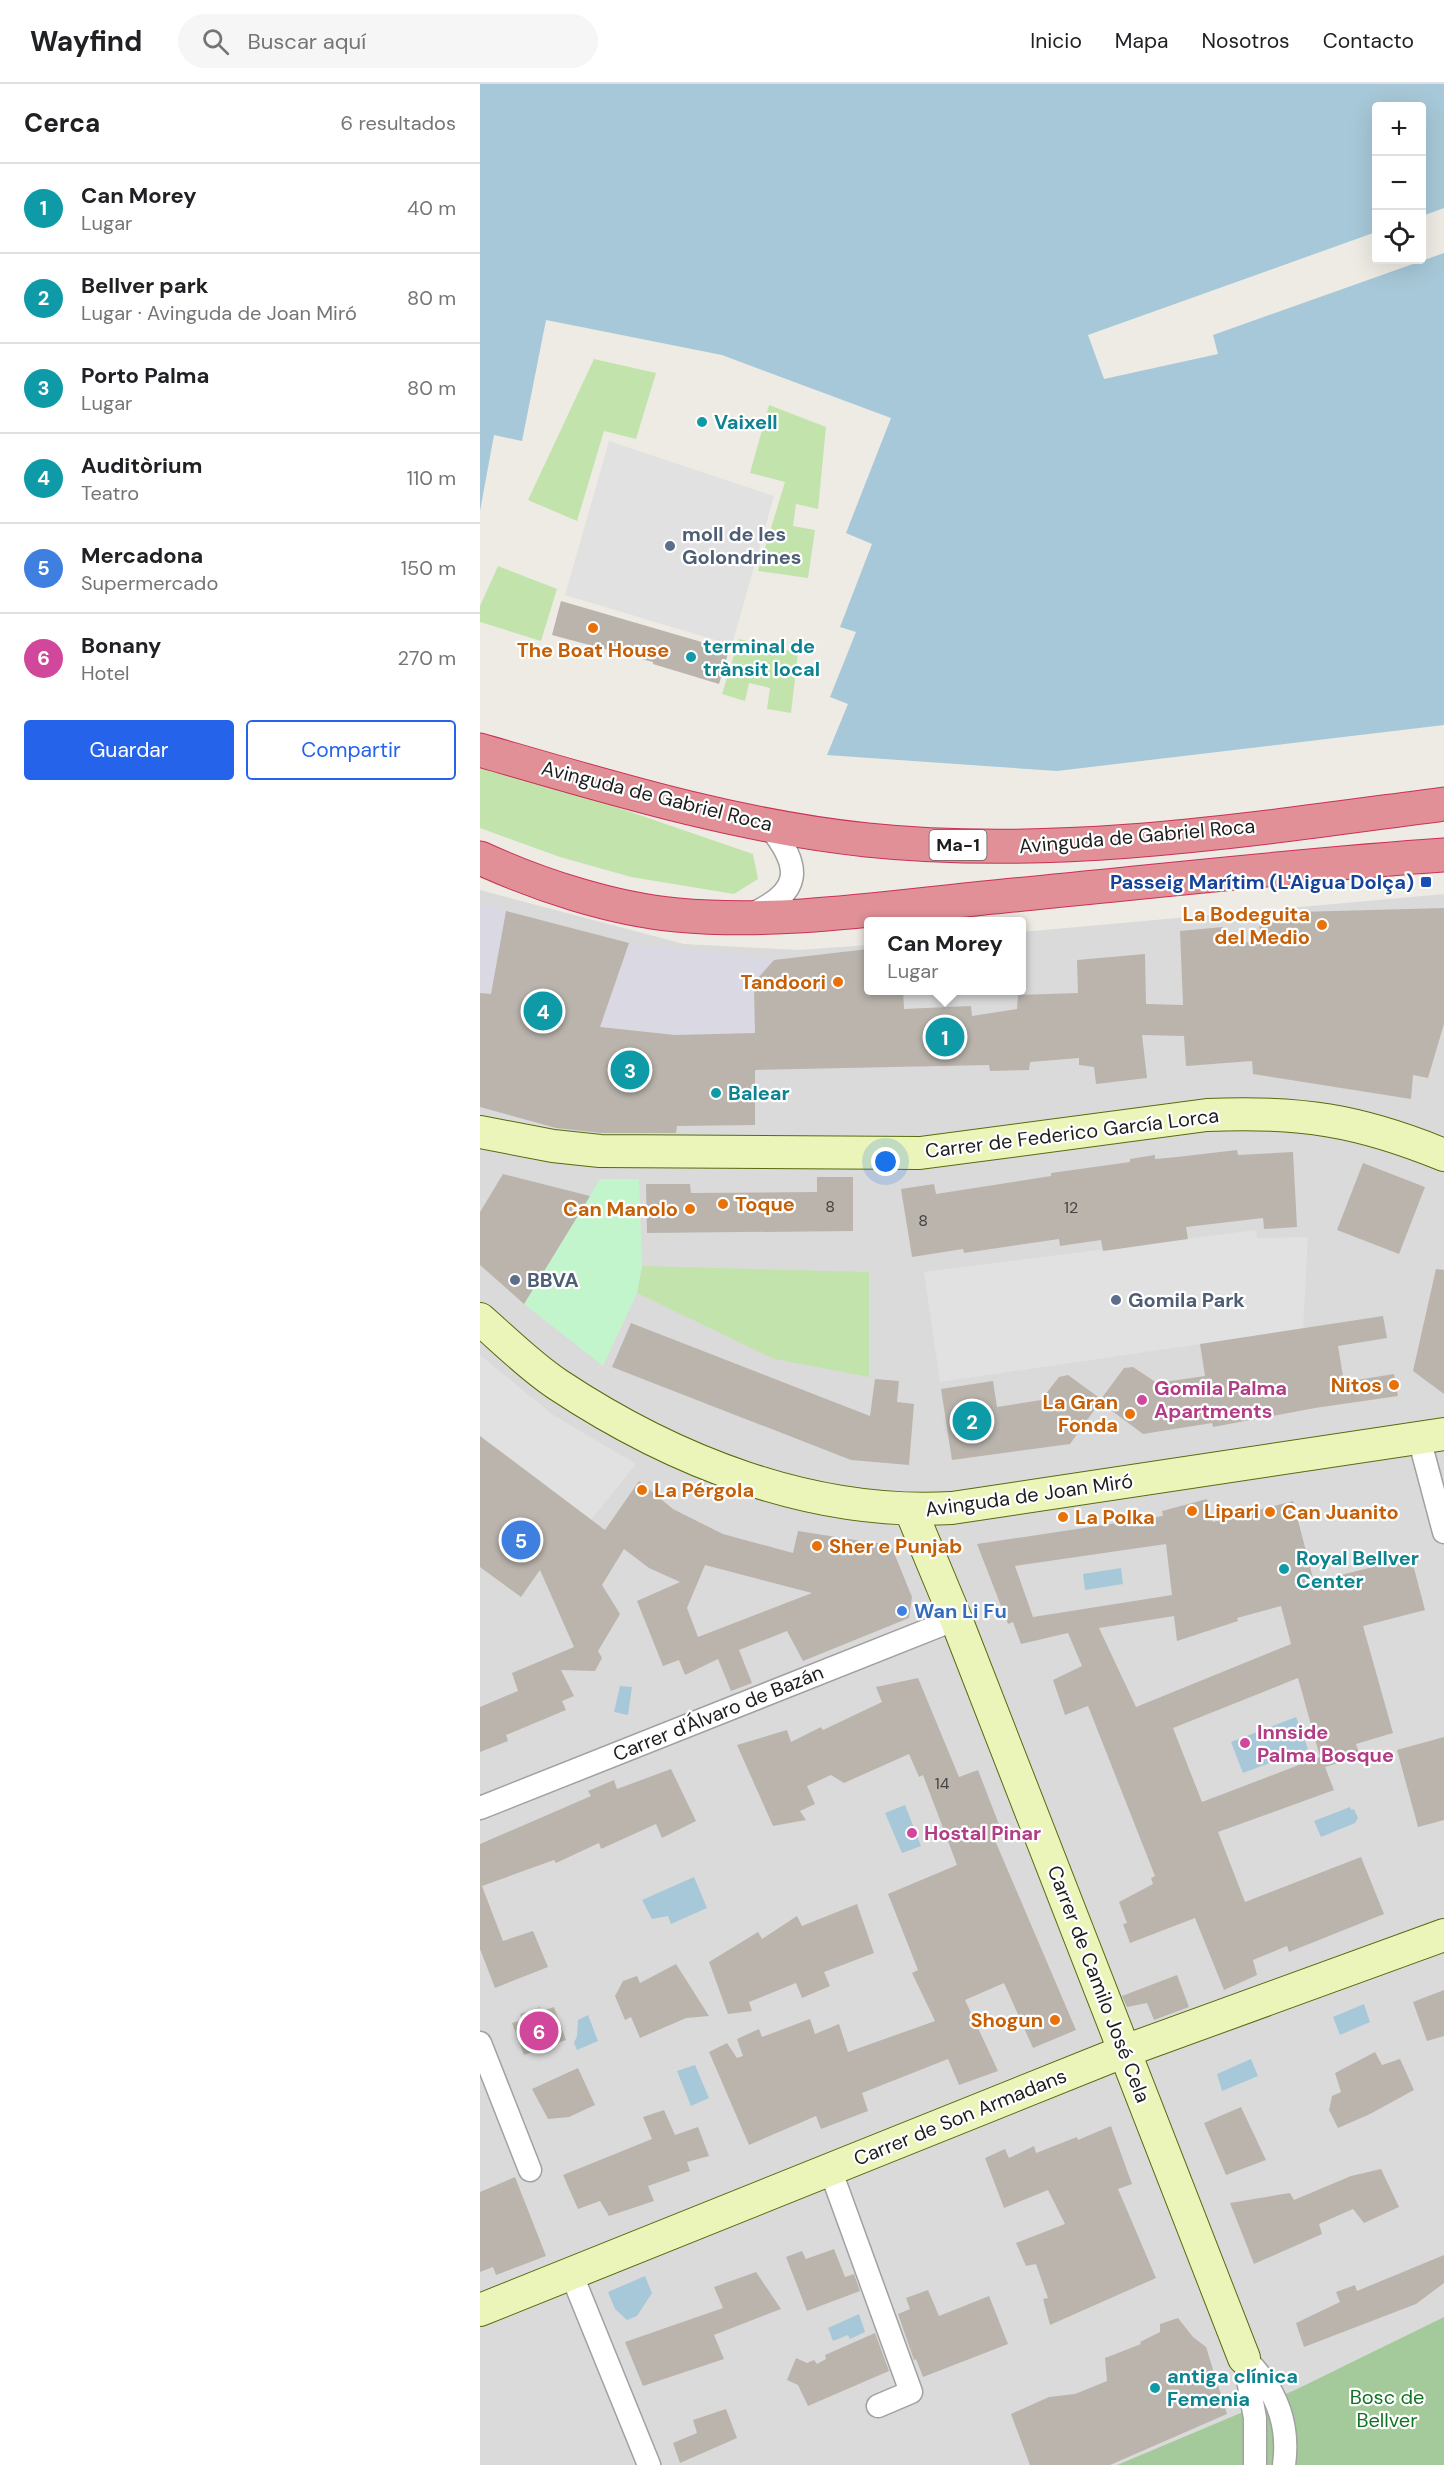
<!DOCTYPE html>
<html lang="es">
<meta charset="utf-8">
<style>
body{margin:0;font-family:"DM Sans",sans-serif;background:#f6f6f6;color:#202124}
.controls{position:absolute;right:18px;top:18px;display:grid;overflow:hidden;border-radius:6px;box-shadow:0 6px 24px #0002}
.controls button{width:54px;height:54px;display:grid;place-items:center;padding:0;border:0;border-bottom:2px solid #e0e0e0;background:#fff;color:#202124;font:30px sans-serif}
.you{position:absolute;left:406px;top:1078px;width:21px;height:21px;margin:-15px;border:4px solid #fff;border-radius:50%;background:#1a73e8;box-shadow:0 0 0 9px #1a73e833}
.badge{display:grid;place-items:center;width:39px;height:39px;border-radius:50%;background:#2563eb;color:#fff;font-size:20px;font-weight:700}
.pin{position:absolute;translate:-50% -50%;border:3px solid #fff;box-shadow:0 2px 6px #0006}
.popup{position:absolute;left:384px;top:833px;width:162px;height:78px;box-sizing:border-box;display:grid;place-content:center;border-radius:6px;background:#fff;filter:drop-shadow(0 2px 4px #0005);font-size:20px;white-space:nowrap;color:#757577}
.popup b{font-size:22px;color:#202124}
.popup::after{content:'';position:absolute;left:50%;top:100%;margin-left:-12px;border:12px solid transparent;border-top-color:#fff}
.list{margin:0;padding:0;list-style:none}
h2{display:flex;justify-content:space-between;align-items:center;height:78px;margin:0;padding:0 24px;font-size:26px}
h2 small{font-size:20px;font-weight:400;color:#757577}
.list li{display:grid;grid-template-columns:39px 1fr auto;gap:18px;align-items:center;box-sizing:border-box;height:90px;padding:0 24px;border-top:2px solid #e0e0e0}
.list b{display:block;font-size:22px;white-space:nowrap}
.list p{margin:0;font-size:20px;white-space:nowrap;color:#757577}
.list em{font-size:20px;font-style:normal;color:#757577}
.actions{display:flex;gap:12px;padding:18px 24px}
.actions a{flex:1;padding:14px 0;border:2px solid #2563eb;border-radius:6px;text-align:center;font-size:21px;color:#2563eb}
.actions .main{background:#2563eb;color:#fff}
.icon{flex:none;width:33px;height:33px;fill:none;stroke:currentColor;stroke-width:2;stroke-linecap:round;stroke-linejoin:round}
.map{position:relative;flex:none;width:964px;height:2381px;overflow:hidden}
header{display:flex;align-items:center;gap:36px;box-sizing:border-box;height:84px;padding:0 30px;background:#fff;border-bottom:2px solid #e0e0e0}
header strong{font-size:28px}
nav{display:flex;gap:33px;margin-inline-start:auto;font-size:21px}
.search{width:420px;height:54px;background:#f6f6f6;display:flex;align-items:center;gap:15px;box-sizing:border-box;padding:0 21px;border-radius:33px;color:#757577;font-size:22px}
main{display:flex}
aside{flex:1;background:#fff}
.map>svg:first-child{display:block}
.residential{fill:#dbdada}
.grass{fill:#c2e4ac}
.forest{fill:#a4ca9b}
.park{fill:#c3f5cc}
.parking{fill:#e1e1e1}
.plaza{fill:#d9d8e3}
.water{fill:#a7c8d8}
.building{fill:#bab4ad;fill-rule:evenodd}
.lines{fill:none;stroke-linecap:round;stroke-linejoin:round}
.street-casing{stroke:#a1a1a1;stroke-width:25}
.secondary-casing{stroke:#576b0c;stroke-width:34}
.highway-casing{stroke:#cc3055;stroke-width:35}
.street{stroke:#fff;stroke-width:22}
.secondary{stroke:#ebf5ba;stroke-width:32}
.highway{stroke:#e09096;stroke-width:33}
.culture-dot{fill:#0f9aa8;stroke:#fff;stroke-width:2}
.service-dot{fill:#5c6f8a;stroke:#fff;stroke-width:2}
.food-dot{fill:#e8710a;stroke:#fff;stroke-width:2}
.transit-dot{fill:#1a4fb4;stroke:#fff;stroke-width:2}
.hotel-dot{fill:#d1479c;stroke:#fff;stroke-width:2}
.shop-dot{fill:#3f7fe0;stroke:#fff;stroke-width:2}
.labels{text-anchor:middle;stroke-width:4.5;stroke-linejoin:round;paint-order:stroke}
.number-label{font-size:16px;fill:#444341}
.shield{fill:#fff;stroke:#616161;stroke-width:1.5}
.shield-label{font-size:18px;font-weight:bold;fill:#1d1d1d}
.culture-label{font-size:20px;font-weight:bold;fill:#0d838f;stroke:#fff;text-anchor:start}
.service-label{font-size:20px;font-weight:bold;fill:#4e5e75;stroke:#fff;text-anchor:start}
.food-label{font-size:20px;font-weight:bold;fill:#c56008;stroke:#fff;text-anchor:end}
.street-label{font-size:20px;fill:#1d1d1d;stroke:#fff}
.transit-label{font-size:20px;font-weight:bold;fill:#164399;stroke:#fff;text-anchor:end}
.hotel-label{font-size:20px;font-weight:bold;fill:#b23c85;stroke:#fff;text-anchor:start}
.shop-label{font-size:20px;font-weight:bold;fill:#366cbe;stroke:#fff;text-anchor:start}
.park-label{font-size:20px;fill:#137325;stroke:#fff}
</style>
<header>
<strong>Wayfind</strong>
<div class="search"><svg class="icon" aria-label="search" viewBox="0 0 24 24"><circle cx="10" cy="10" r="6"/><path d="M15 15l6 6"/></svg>Buscar aquí</div>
<nav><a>Inicio</a><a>Mapa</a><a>Nosotros</a><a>Contacto</a></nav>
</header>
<main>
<aside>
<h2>Cerca<small>6 resultados</small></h2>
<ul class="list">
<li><span class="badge" style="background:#0f9aa8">1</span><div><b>Can Morey</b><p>Lugar</p></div><em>40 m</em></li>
<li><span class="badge" style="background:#0f9aa8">2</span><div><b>Bellver park</b><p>Lugar · Avinguda de Joan Miró</p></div><em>80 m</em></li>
<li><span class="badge" style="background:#0f9aa8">3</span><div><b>Porto Palma</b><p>Lugar</p></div><em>80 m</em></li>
<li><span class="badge" style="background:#0f9aa8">4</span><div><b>Auditòrium</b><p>Teatro</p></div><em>110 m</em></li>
<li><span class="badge" style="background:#3f7fe0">5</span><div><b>Mercadona</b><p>Supermercado</p></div><em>150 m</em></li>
<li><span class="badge" style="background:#d1479c">6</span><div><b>Bonany</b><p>Hotel</p></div><em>270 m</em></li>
</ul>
<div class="actions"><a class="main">Guardar</a><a>Compartir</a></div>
</aside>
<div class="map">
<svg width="964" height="2381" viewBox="0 0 964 2381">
<rect width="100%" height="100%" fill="#edebe3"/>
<polygon class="residential" points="0,806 204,860 318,866 388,861 388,906 542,906 542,848 964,810 964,2233 816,2306 637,2381 0,2381"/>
<g class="grass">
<polygon points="114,275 176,289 156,355 124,347 97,437 48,416"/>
<polygon points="289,321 346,343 338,425 316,420 313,442 335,446 328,494 278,487 305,398 270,389"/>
<polygon points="18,482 77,505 61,557 0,538 0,522"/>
<polygon points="259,555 318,569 311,629 287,625 290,604 269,599 265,617 242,610"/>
<polygon points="0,681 110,714 273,770 278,795 254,810 151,793 80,773 0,744"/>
<polygon points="162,1182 389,1188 389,1293 294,1275 157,1209"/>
</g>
<polygon class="forest" points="964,2233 964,2381 637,2381 815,2306"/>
<polygon class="park" points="120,1095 159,1095 162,1182 157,1209 123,1282 44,1220"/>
<g class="parking">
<polygon points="129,357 294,412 252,561 85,511"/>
<polygon points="776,1146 777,1154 828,1153 823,1245 460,1298 444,1188"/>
<polygon points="0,1271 73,1331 156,1380 111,1436 0,1352"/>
</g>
<g class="plaza">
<polygon points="0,820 26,827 11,910 0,909"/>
<polygon points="149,859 294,876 278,893 274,904 275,949 195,951 120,943"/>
</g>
<g class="water">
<polygon points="0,0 964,0 964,124 942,132 942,22 896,22 896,148 608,251 624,295 738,270 733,251 964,169 964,641 577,687 347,671 368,620 350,613 376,548 360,543 392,460 366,449 411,334 242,271 66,236 42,357 14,351 0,427"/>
<polygon points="641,1484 643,1500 605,1506 603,1490"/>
<polygon points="140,1602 152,1603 148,1631 134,1628"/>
<polygon points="816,1633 828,1665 763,1689 751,1658"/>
<polygon points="425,1721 441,1762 422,1769 405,1729"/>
<polygon points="870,1723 871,1726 874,1725 878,1734 875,1739 841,1753 834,1737"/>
<polygon points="214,1793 227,1824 191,1840 188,1832 172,1835 162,1816"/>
<polygon points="884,1920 890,1938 860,1951 853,1933"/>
<polygon points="108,1931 118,1957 97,1966 94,1959 97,1952 98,1936"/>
<polygon points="771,1975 778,1992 742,2007 737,1990"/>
<polygon points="215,1981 229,2014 211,2022 197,1987"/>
<polygon points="165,2192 172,2209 157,2232 147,2236 135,2225 128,2208"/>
<polygon points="379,2230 385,2248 370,2255 368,2251 353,2257 348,2244"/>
</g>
<g class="building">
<polygon points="81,517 249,566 239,600 173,580 173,578 72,551"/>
<polygon points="964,824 964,940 948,994 933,991 931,1015 773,990 772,977 706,982 704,952 662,951 667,994 616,1000 614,983 599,981 599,974 550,978 549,986 510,987 509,981 275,986 275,1041 197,1042 196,1049 121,1049 76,1044 0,1023 0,909 11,910 26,827 149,859 120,943 195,951 275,949 274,904 278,894 294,876 388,865 388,906 423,906 424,925 491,922 492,932 537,925 538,911 598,909 597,876 665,870 666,920 703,921 700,847 743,843 744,860 780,857 779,829"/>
<polygon points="757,1066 758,1071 813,1068 817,1143 784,1145 783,1134 706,1143 708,1155 623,1167 621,1156 580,1162 579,1155 484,1169 483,1165 432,1173 421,1105 454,1100 456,1110 571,1092 571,1089 650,1078 650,1075 675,1071 675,1075 697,1073"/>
<polygon points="883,1079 945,1103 919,1170 857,1146"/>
<polygon points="23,1090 110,1112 44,1220 0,1181 0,1128"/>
<polygon points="337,1093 373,1093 373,1147 167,1149 166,1100 210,1100 211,1109 337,1108"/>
<polygon points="956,1185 964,1186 964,1310 933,1287"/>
<polygon points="903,1232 907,1254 858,1262 864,1298 914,1290 918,1312 835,1324 733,1343 732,1339 663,1350 620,1318 590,1360 472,1376 461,1305 513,1297 517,1323 561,1316 579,1293 588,1291 621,1315 644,1284 653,1283 677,1299 725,1292 720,1260"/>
<polygon points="151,1239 390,1332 395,1295 419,1297 417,1318 434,1320 429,1381 371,1376 132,1283"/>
<path d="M 0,1352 L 125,1446 L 159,1397 L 193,1425 L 243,1450 L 313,1469 L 318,1447 L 394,1459 L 410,1459 L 432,1513 L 429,1534 L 323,1577 L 307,1547 L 259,1566 L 272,1599 L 251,1607 L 238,1575 L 205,1591 L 199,1576 L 183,1582 L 157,1517 L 200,1498 L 169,1484 L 144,1465 L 122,1501 L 140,1530 L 118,1567 L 122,1574 L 115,1587 L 81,1586 L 94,1612 L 82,1617 L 86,1626 L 26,1651 L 28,1657 L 0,1668 L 0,1623 L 38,1607 L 32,1589 L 94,1563 L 60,1486 L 41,1513 L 0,1483 ZM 225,1481 L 332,1509 L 218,1553 L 207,1524 Z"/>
<path d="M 727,1415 L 733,1438 L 813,1417 L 834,1498 L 931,1473 L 945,1526 L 883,1542 L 913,1649 L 876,1660 L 880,1672 L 845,1683 L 854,1706 L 738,1748 L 765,1818 L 881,1773 L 904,1830 L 809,1868 L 807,1862 L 773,1876 L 777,1891 L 744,1906 L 715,1834 L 650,1859 L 643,1840 L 647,1839 L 639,1818 L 673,1800 L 671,1794 L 675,1792 L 608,1622 L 585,1631 L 573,1596 L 602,1582 L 588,1549 L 541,1560 L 533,1538 L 528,1540 L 497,1460 L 683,1432 L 682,1427 ZM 686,1460 L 692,1511 L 553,1533 L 535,1482 ZM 801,1522 L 811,1560 L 656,1623 L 619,1544 L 694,1532 L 697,1557 L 758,1537 L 757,1534 ZM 818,1594 L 840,1673 L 722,1718 L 693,1644 Z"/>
<polygon points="438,1594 479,1693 498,1686 520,1743 511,1747 596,1946 553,1964 524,1899 485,1916 518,1987 479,2001 468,1975 382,2009 388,2027 341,2045 336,2032 269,2061 229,1968 247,1959 257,1974 263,1972 257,1955 279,1945 282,1953 330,1935 335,1950 359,1940 368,1968 455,1937 432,1889 438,1886 408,1810 477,1781 443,1691 439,1693 429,1670 364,1699 351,1691 327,1702 335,1720 320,1727 326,1736 293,1742 257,1661 307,1646 311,1658 341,1643 343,1646 402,1618 396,1603"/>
<polygon points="964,1653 964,1736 938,1743 917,1666"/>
<polygon points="191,1685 216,1737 182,1754 176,1740 121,1765 119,1759 76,1779 74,1776 2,1802 23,1857 53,1847 68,1883 15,1904 0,1865 0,1760 111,1712 108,1707 134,1696 137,1705"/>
<polygon points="377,1820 394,1869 344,1888 350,1902 322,1914 316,1899 269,1918 272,1927 248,1930 229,1878 278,1848 282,1855 317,1832 322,1842"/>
<polygon points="196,1880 229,1932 206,1934 160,1954 151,1933 145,1936 135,1912 143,1897 157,1892 160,1899"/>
<polygon points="697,1891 709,1923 674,1936 667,1919 647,1923 642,1912"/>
<polygon points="964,1906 964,1952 947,1957 933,1918"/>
<polygon points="60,1923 62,1927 74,1923 86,1956 44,1971 32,1939 42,1936 40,1930"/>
<polygon points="895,1968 902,1981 920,1975 934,2006 890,2030 858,2044 849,2026 852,2012 861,2008 855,1989"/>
<polygon points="98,1984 115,2021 89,2033 68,2035 52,2005"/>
<polygon points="761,2023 786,2076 746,2091 724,2039"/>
<polygon points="184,2026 195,2051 218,2043 229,2072 207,2078 210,2087 168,2102 174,2117 129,2132 120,2117 98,2125 83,2091 172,2055 163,2033"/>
<polygon points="631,2042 652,2100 638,2105 676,2194 570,2241 563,2215 568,2214 556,2180 546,2182 536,2159 585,2140 568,2106 524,2124 505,2074 525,2065 529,2074 554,2062 556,2069 597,2053 598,2056"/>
<polygon points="901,2085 919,2123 884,2139 873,2125 839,2140 842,2150 774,2180 750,2119 810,2109 814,2116 871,2092"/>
<polygon points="35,2093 66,2172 16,2191 13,2183 0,2188 0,2108"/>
<polygon points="354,2165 365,2193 374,2190 380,2207 327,2227 306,2173 322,2167 326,2175"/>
<polygon points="964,2171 964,2199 936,2220 824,2263 816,2239 860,2218 856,2208 875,2201 877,2207"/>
<polygon points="276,2188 301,2225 234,2251 244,2275 163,2302 145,2258 243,2224 234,2203"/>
<polygon points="448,2206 459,2232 509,2212 528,2260 443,2293 436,2275 434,2276 418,2230 430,2225 426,2214"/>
<polygon points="698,2234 713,2253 726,2263 747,2330 630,2381 550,2381 531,2330 569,2313 595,2310 627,2297 625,2274 661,2260 660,2258 680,2248 680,2240"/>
<polygon points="395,2249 409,2287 328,2322 318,2301 307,2296 316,2274 327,2279 334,2276 337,2280 346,2275 345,2271"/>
<polygon points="246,2325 257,2354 200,2379 193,2359 217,2349 213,2336"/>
</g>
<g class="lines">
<g class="street-casing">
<g id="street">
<path d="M 270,831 C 322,808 323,784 288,741"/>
<polyline points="939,1354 964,1448"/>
<polyline points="0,1724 476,1535"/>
<polyline points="0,1959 50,2086"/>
<polyline points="350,2085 431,2308 398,2322"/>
<polyline points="91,2189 169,2381"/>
<path d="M 764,2274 C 795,2303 810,2338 804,2381"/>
<polyline points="764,2274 775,2334 775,2381"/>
</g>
</g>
<g class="secondary-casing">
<g id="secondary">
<path d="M 0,1048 L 73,1062 L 120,1067 L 440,1069 L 727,1031 C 819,1027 879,1036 964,1071"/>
<path d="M 0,1235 C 25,1257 50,1282 77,1300 C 193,1377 331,1432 472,1424 L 964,1350"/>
<polyline points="431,1427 476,1535 764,2274"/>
<polyline points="0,2226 645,1967 964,1851"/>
</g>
</g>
<g class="highway-casing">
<g id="highway">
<path d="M 0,666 C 128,703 254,742 387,756 C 580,776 773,745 964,720"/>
<path d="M 0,774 C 59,801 132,825 197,831 C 306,841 416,822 524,812 C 671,798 817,781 964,771"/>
</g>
</g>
<use href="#street" class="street"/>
<use href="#secondary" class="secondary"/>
<use href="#highway" class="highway"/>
</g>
<g class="culture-dot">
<circle cx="222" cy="338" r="6"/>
<circle cx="211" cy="573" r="6"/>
<circle cx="236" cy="1009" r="6"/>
<circle cx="804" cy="1485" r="6"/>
<circle cx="675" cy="2304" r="6"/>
</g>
<g class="service-dot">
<circle cx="190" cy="462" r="6"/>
<circle cx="35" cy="1196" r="6"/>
<circle cx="636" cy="1216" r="6"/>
</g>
<g class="food-dot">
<circle cx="113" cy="544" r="6"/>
<circle cx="842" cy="841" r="6"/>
<circle cx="358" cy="898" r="6"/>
<circle cx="243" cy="1120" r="6"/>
<circle cx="210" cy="1125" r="6"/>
<circle cx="914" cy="1301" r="6"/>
<circle cx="650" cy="1330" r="6"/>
<circle cx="162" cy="1406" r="6"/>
<circle cx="712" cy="1427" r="6"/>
<circle cx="790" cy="1428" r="6"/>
<circle cx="583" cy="1433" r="6"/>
<circle cx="337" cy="1462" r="6"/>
<circle cx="575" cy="1936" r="6"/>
</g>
<rect class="transit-dot" x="940" y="792" width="12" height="12" rx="3"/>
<g class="hotel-dot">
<circle cx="662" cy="1316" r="6"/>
<circle cx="765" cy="1659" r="6"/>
<circle cx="432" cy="1749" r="6"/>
</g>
<circle class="shop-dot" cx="422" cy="1527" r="6"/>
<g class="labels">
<g class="number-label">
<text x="350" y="1128">8</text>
<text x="591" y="1129">12</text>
<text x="443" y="1142">8</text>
<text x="462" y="1705">14</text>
</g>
<rect class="shield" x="449.5" y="746" width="57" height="30" rx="4.5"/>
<g class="shield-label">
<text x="478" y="767">Ma-1</text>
</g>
<g class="culture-label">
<text x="234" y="345">Vaixell</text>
<text x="223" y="569">terminal de<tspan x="223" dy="23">trànsit local</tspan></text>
<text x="248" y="1016">Balear</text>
<text x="816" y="1481">Royal Bellver<tspan x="816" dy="23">Center</tspan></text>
<text x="687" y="2299">antiga clínica<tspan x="687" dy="23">Femenia</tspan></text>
</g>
<g class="service-label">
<text x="202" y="457">moll de les<tspan x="202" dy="23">Golondrines</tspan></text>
<text x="47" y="1203">BBVA</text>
<text x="648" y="1223">Gomila Park</text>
</g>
<g class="food-label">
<text x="113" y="573" text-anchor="middle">The Boat House</text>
<text x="830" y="837">La Bodeguita<tspan x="830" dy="23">del Medio</tspan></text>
<text x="346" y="905">Tandoori</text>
<text x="255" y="1127" text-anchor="start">Toque</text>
<text x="198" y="1132">Can Manolo</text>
<text x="902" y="1308">Nitos</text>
<text x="638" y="1325">La Gran<tspan x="638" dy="23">Fonda</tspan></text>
<text x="174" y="1413" text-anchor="start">La Pérgola</text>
<text x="724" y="1434" text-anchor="start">Lipari</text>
<text x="802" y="1435" text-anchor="start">Can Juanito</text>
<text x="595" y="1440" text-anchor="start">La Polka</text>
<text x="349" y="1469" text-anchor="start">Sher e Punjab</text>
<text x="563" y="1943">Shogun</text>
</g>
<g class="street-label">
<text transform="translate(177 712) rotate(14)" y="7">Avinguda de Gabriel Roca</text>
<text transform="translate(657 752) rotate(-5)" y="7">Avinguda de Gabriel Roca</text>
<text transform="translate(592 1049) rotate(-7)" y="7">Carrer de Federico García Lorca</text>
<text transform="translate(549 1411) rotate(-8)" y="7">Avinguda de Joan Miró</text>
<text transform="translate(238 1629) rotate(-22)" y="7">Carrer d'Álvaro de Bazán</text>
<text transform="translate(619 1900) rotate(69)" y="7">Carrer de Camilo José Cela</text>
<text transform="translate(480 2033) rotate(-22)" y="7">Carrer de Son Armadans</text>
</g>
<g class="transit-label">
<text x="934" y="805">Passeig Marítim (L'Aigua Dolça)</text>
</g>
<g class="hotel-label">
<text x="674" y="1311">Gomila Palma<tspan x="674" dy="23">Apartments</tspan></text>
<text x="777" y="1655">Innside<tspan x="777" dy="23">Palma Bosque</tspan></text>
<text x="444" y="1756">Hostal Pinar</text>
</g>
<g class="shop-label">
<text x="434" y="1534">Wan Li Fu</text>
</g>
<g class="park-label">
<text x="907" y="2320">Bosc de<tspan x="907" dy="23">Bellver</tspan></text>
</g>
</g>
</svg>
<div class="controls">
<button>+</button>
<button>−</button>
<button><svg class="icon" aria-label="locate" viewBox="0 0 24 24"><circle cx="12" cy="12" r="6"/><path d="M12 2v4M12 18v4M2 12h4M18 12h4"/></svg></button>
</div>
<div class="you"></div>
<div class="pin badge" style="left:465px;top:953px;background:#0f9aa8">1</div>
<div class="popup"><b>Can Morey</b>Lugar</div>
<div class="pin badge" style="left:492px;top:1337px;background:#0f9aa8">2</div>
<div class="pin badge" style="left:150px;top:986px;background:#0f9aa8">3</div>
<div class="pin badge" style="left:63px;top:927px;background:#0f9aa8">4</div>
<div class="pin badge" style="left:41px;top:1456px;background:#3f7fe0">5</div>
<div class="pin badge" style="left:59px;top:1947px;background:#d1479c">6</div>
</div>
</main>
